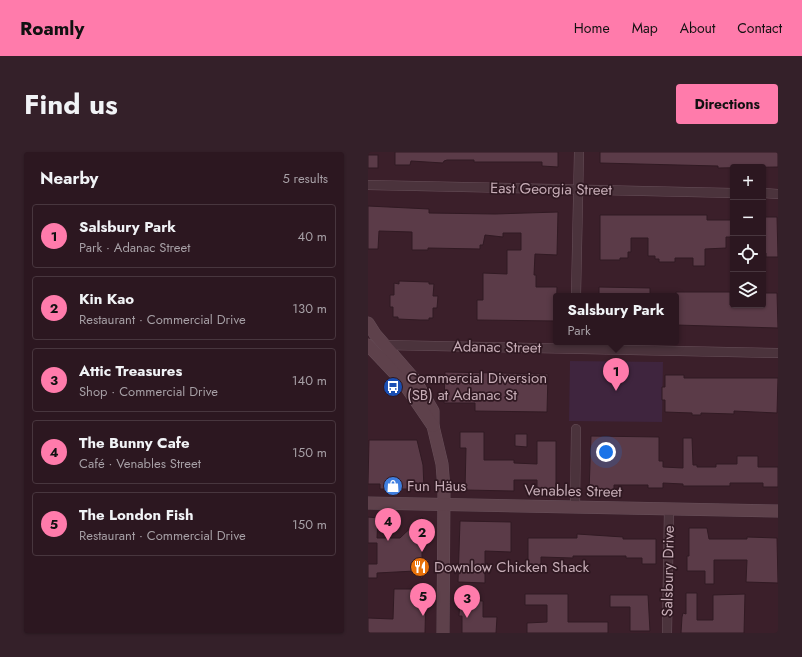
<!DOCTYPE html>
<meta charset="utf-8">
<style>
body{margin:0;font-family:Jost,sans-serif;background:#342029;color:#f1f3f6}
.controls{position:absolute;right:12px;top:12px;display:grid;overflow:hidden;border-radius:4px;box-shadow:0 1px 3px #0004}
.controls button{width:36px;height:36px;display:grid;place-items:center;padding:0;border:0;border-bottom:1px solid #48363e;background:#2c1720;color:#f1f3f6;font:20px sans-serif}
.you{position:absolute;left:238px;top:300px;width:14px;height:14px;margin:-10px;border:3px solid #fff;border-radius:50%;background:#1a73e8;box-shadow:0 0 0 6px #1a73e833}
.badge{display:grid;place-items:center;width:26px;height:26px;border-radius:50%;background:#ff7bab;color:#111;font-size:13px;font-weight:700}
.pin{position:absolute;translate:-50% -33px;filter:drop-shadow(0 1px 2px #0008)}
.pin::after{content:'';position:absolute;top:21px;width:14px;height:12px;background:inherit;clip-path:polygon(0 0,100% 0,50% 100%)}
.popup{position:absolute;left:185px;top:141px;width:126px;height:52px;box-sizing:border-box;display:grid;place-content:center;border-radius:4px;background:#2c1720;filter:drop-shadow(0 1px 3px #0005);font-size:13px;white-space:nowrap;color:#a69fa5}
.popup b{font-size:15px;color:#f1f3f6}
.popup::after{content:'';position:absolute;left:50%;top:100%;margin-left:-8px;border:8px solid transparent;border-top-color:#2c1720}
.list{margin:0;padding:0;list-style:none}
h2{display:flex;justify-content:space-between;align-items:center;height:52px;margin:0;padding:0 16px;font-size:17px}
h2 small{font-size:13px;font-weight:400;color:#a69fa5}
.list li{display:grid;grid-template-columns:26px 1fr auto;gap:12px;align-items:center;box-sizing:border-box;height:64px;margin:0 8px 8px;padding:0 8px;border:1px solid #48363e;border-radius:4px}
.list b{display:block;font-size:15px;white-space:nowrap}
.list p{margin:0;font-size:13px;white-space:nowrap;color:#a69fa5}
.list em{font-size:13px;font-style:normal;color:#a69fa5}
.icon{flex:none;width:22px;height:22px;fill:none;stroke:currentColor;stroke-width:2;stroke-linecap:round;stroke-linejoin:round}
.map{position:relative;flex:none;width:410px;height:481px;overflow:hidden;border-radius:4px}
header{display:flex;align-items:center;gap:24px;box-sizing:border-box;height:56px;padding:0 20px;background:#ff7bab;color:#111}
header strong{font-size:19px}
nav{display:flex;gap:22px;margin-inline-start:auto;font-size:14px}
.intro{display:flex;align-items:center;justify-content:space-between;box-sizing:border-box;height:96px;padding:0 24px}
h1{margin:0;font-size:28px}
.button{padding:10px 18px;border-radius:4px;background:#ff7bab;color:#111;font-size:14px;font-weight:700}
main{display:flex;gap:24px;padding:0 24px}
aside{flex:1;background:#2c1720;border-radius:4px;box-shadow:0 1px 3px #0004}
.map>svg:first-child{display:block}
.green{fill:#3f253e}
.building{fill:#5b3b48;stroke:#311a23}
.lines{fill:none;stroke-linecap:round;stroke-linejoin:round}
.street-casing{stroke:#68505a;stroke-width:10}
.secondary-casing{stroke:#68505a;stroke-width:13}
.street{stroke:#4b333c;stroke-width:9}
.secondary{stroke:#5e414b;stroke-width:12}
.labels{text-anchor:middle;stroke-width:3.5;stroke-linejoin:round;paint-order:stroke}
.street-label{font-size:15px;fill:#c7adb7;stroke:#2f1821}
.poi-label{font-size:15px;fill:#c7adb7;stroke:#2f1821;text-anchor:start}
</style>
<header>
<strong>Roamly</strong>
<nav><a>Home</a><a>Map</a><a>About</a><a>Contact</a></nav>
</header>
<div class="intro"><h1>Find us</h1><a class="button">Directions</a></div>
<main>
<aside>
<h2>Nearby<small>5 results</small></h2>
<ul class="list">
<li><span class="badge">1</span><div><b>Salsbury Park</b><p>Park · Adanac Street</p></div><em>40 m</em></li>
<li><span class="badge">2</span><div><b>Kin Kao</b><p>Restaurant · Commercial Drive</p></div><em>130 m</em></li>
<li><span class="badge">3</span><div><b>Attic Treasures</b><p>Shop · Commercial Drive</p></div><em>140 m</em></li>
<li><span class="badge">4</span><div><b>The Bunny Cafe</b><p>Café · Venables Street</p></div><em>150 m</em></li>
<li><span class="badge">5</span><div><b>The London Fish</b><p>Restaurant · Commercial Drive</p></div><em>150 m</em></li>
</ul>
</aside>
<div class="map">
<svg width="410" height="481" viewBox="0 0 410 481">
<rect width="100%" height="100%" fill="#3b1f2a"/>
<polygon class="green" points="202,209 295,210 294,270 201,269"/>
<g class="building">
<polygon points="27,0 190,0 190,15 174,14 174,10 106,10 106,8 79,8 76,9 75,11 43,9 42,13 27,13"/>
<polygon points="232,0 410,0 410,15 350,16 350,14 232,11"/>
<rect x="0" y="3" width="10" height="13"/>
<polygon points="0,54 61,57 61,61 127,62 190,60 189,103 167,102 166,123 168,123 168,135 189,135 188,169 109,168 109,148 115,148 115,121 139,122 139,98 153,98 153,81 135,81 135,85 117,83 115,93 112,93 112,97 60,96 60,98 44,98 44,80 11,79 10,97 0,97"/>
<polygon points="232,63 339,63 339,68 365,68 365,85 358,85 358,96 337,97 337,114 325,114 325,106 307,106 307,110 291,110 291,107 287,107 287,104 280,104 280,86 263,86 263,100 260,100 260,106 252,106 252,108 232,108"/>
<polygon points="397,65 409,65 410,105 398,105 398,101 395,101 395,72 397,72"/>
<polygon points="31,129 61,130 61,132 66,132 65,144 70,144 69,156 65,156 65,166 61,166 61,168 52,168 30,167 30,165 25,165 25,155 22,155 22,143 26,143 26,131 31,132"/>
<polygon points="231,135 282,136 282,144 231,144"/>
<polygon points="308,140 362,140 362,153 395,153 395,141 409,141 410,176 308,173"/>
<polygon points="77,220 180,222 179,260 107,259 107,251 76,251"/>
<polygon points="297,223 316,223 316,226 410,226 409,261 366,259 366,262 333,261 333,263 324,263 324,261 297,260 297,248 294,248 294,235 297,235"/>
<polygon points="92,280 116,280 116,308 146,308 146,311 169,312 169,289 188,289 188,340 169,340 169,328 146,328 146,339 97,338 98,296 92,296"/>
<polygon points="147,282 159,282 159,295 147,294"/>
<polygon points="223,284 291,285 291,309 295,309 295,315 315,316 315,286 324,286 325,313 329,313 329,315 348,315 348,312 369,312 369,304 390,304 390,315 410,315 410,335 395,335 395,331 362,331 362,334 315,334 315,332 295,331 295,336 280,336 280,333 246,333 246,340 221,340"/>
<polygon points="1,288 49,288 55,313 56,337 12,337 12,332 0,332"/>
<polygon points="0,365 10,366 9,386 32,386 54,365 54,427 47,419 9,421 9,426 0,426 0,412 9,412 9,391 0,391"/>
<polygon points="92,369 143,370 143,400 117,399 117,431 90,430"/>
<polygon points="321,376 339,376 341,387 379,387 379,385 409,386 410,431 378,430 379,408 346,408 346,432 337,432 337,419 319,419 319,404 321,404"/>
<polygon points="209,382 255,385 255,387 288,387 288,412 274,412 274,406 258,406 258,404 205,404 205,406 173,405 173,415 160,415 160,386 209,386"/>
<polygon points="26,437 58,437 57,481 0,481 0,466 25,467"/>
<polygon points="318,441 329,441 329,468 345,468 345,443 377,442 376,481 313,481 314,465 315,461 318,462"/>
<polygon points="157,442 200,442 200,470 240,470 240,481 159,481 159,471 179,470 179,453 157,453"/>
<polygon points="242,443 280,443 282,479 262,479 262,455 242,455"/>
<polygon points="92,448 115,449 115,465 129,465 128,481 94,481 94,464 91,464"/>
</g>
<g class="lines">
<g class="street-casing">
<g id="street">
<polyline points="0,33 365,41"/>
<polyline points="395,41 410,42"/>
<polyline points="208,144 211,0"/>
<polyline points="16,193 410,201"/>
<polyline points="207,356 208,277"/>
<polyline points="299,481 301,357"/>
</g>
</g>
<g class="secondary-casing">
<g id="secondary">
<polyline points="0,171 7,182 47,228 65,259 65,274 74,312 76,337 75,481"/>
<polyline points="0,193 35,230 65,274"/>
<polyline points="0,351 410,359"/>
</g>
</g>
<use href="#street" class="street"/>
<use href="#secondary" class="secondary"/>
</g>
<defs>
<g id="bus-disc" transform="scale(1)"><circle r="9.5" fill="#1a4fb4" stroke="#2f1821"/><path d="M-5-6H5V4H4V6H2V4H-2V6H-4V4H-5ZM-3.5-4V0h7V-4ZM-3.5 1.2v1.5H-2V1.2ZM2 1.2v1.5H3.5V1.2Z" fill="#fff"/></g>
<g id="shop-disc" transform="scale(1)"><circle r="9.5" fill="#3f7fe0" stroke="#2f1821"/><path d="M-5-2.5h2.3a2.7 3.5 0 0 1 5.4 0H5L5.5 6h-11ZM-1.5-2.5h3a1.5 2.3 0 0 0-3 0Z" fill="#fff"/></g>
<g id="restaurant-disc" transform="scale(1)"><circle r="9.5" fill="#e8710a" stroke="#2f1821"/><path d="M-5-6h1v4h1v-4h1v4h1v-4h1v5L-1.5 .5V6h-2V.5L-5-1ZM5-6V6H3V1.5H1.5Q1.5-4 5-6Z" fill="#fff"/></g>
</defs>
<g fill-rule="evenodd">
<use href="#bus-disc" x="25" y="235"/>
<use href="#shop-disc" x="25" y="334"/>
<use href="#restaurant-disc" x="52" y="415"/>
</g>
<g class="labels">
<g class="street-label">
<text transform="translate(183 37) rotate(1)" y="5">East Georgia Street</text>
<text transform="translate(129 195) rotate(1)" y="5">Adanac Street</text>
<text transform="translate(205 339) rotate(1)" y="5">Venables Street</text>
<text transform="translate(300 419) rotate(-89)" y="5">Salsbury Drive</text>
</g>
<g class="poi-label">
<text x="39" y="231">Commercial Diversion<tspan x="39" dy="17">(SB) at Adanac St</tspan></text>
<text x="39" y="339">Fun Häus</text>
<text x="66" y="420">Downlow Chicken Shack</text>
</g>
</g>
</svg>
<div class="controls">
<button>+</button>
<button>−</button>
<button><svg class="icon" aria-label="locate" viewBox="0 0 24 24"><circle cx="12" cy="12" r="6"/><path d="M12 2v4M12 18v4M2 12h4M18 12h4"/></svg></button>
<button><svg class="icon" aria-label="layers" viewBox="0 0 24 24"><path d="M12 4l9 5-9 5-9-5zM3 14l9 5 9-5"/></svg></button>
</div>
<div class="you"></div>
<div class="pin badge" style="left:248px;top:239px">1</div>
<div class="popup"><b>Salsbury Park</b>Park</div>
<div class="pin badge" style="left:54px;top:400px">2</div>
<div class="pin badge" style="left:99px;top:466px">3</div>
<div class="pin badge" style="left:20px;top:389px">4</div>
<div class="pin badge" style="left:55px;top:464px">5</div>
</div>
</main>
